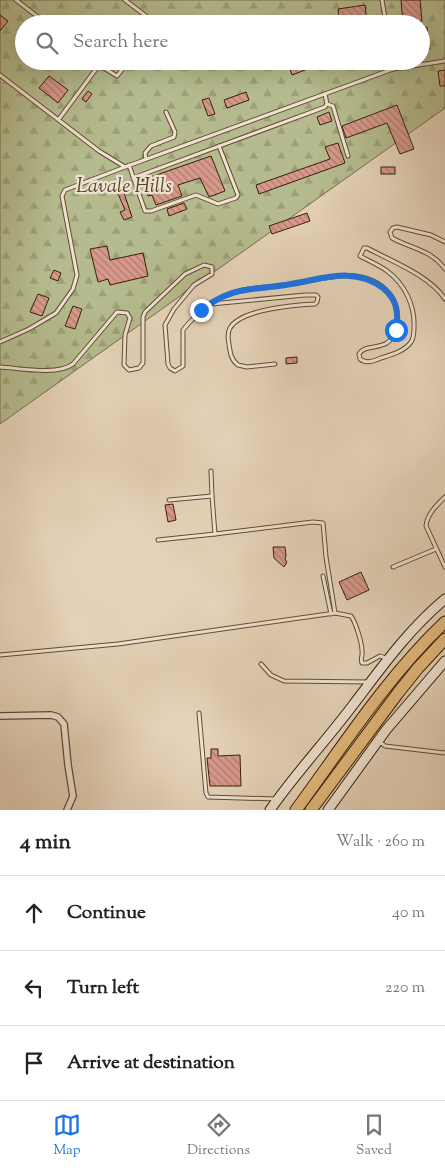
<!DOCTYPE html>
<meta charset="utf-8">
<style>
body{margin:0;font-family:"Sorts Mill Goudy",serif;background:#f6f6f6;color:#222}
.stop{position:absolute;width:15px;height:15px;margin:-11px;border:4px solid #1a73e8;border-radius:50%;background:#fff}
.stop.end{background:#1a73e8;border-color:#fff;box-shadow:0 1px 5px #0008}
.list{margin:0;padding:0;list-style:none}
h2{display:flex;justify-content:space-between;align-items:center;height:65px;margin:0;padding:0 20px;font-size:21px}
h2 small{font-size:16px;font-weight:400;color:#767676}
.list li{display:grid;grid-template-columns:32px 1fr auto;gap:15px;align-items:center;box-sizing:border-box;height:75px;padding:0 20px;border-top:1px solid #e0e0e0}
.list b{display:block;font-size:19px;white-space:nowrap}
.list em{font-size:16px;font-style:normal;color:#767676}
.icon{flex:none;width:28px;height:28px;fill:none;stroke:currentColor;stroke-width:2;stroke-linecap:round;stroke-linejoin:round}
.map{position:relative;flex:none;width:445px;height:810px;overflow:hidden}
.search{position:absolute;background:#fff;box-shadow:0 5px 20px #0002;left:15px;right:15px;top:15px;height:55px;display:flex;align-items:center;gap:12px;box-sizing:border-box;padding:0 18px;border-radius:28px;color:#767676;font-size:19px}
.sheet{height:290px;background:#fff}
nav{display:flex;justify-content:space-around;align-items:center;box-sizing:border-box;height:70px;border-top:1px solid #e0e0e0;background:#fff;font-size:14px;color:#767676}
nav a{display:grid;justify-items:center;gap:2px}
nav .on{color:#1a73e8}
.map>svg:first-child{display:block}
.forest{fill:url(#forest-firs);stroke:#766e4a;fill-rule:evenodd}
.building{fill:url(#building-back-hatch);stroke:#382005}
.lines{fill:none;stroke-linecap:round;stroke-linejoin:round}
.lane-casing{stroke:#634c32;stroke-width:5}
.street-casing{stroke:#634c32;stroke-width:8}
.secondary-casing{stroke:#382005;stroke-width:11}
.highway-casing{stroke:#382005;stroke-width:13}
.lane{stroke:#eee2d1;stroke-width:3}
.street{stroke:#eee2d1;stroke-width:5.5}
.secondary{stroke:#eee2d1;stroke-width:9}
.highway{stroke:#e2b97c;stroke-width:11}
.route{stroke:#1a73e8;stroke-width:6}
.labels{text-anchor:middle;stroke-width:4.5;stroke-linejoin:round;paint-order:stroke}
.park-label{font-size:20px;font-style:italic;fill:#574727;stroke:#eee2d1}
</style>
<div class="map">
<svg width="445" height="810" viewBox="0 0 445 810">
<defs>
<pattern id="forest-firs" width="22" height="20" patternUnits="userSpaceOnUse" patternTransform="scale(1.25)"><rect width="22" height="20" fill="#b5bb8e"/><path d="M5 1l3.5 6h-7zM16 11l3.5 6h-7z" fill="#9ca079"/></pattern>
<pattern id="building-back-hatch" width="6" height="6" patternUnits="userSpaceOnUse" patternTransform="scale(1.25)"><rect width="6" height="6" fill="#d7998c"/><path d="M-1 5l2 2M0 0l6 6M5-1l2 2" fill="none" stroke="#af7c70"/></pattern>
</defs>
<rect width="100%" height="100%" fill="#e5d2b8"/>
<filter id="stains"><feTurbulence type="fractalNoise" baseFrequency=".004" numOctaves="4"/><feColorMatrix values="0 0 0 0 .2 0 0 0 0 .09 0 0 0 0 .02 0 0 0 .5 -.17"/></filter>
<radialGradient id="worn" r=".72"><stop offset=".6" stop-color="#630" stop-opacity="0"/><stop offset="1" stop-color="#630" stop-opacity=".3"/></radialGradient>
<path class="forest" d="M 0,0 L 445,0 L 445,108 L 0,424 ZM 24,24 L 421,24 L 421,61 L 24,61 Z"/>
<g class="building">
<polygon points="401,0 420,0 422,21 403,23"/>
<polygon points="365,5 367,22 340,24 338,9"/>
<polygon points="0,15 8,21 0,31"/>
<polygon points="427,27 430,49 421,50 421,28"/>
<polygon points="302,61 326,61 326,62 292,75 289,66"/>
<polygon points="445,70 445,86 440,86 438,71"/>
<polygon points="49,76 68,90 58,103 39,88"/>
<polygon points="88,91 92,94 86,102 82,99"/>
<polygon points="246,92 249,100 227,108 224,100"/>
<polygon points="209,98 215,114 208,116 202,100"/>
<polygon points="397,105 414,149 400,154 387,123 346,138 342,126"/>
<polygon points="329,112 332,121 320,125 317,117"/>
<polygon points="338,143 345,163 259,194 256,185 330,159 325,147"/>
<polygon points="211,156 225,191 209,197 200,178 178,185 182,196 156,205 152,195 148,196 142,180"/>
<rect x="381" y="167" width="14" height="7"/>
<polygon points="122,187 132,217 124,220 120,212 125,210 116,189"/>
<polygon points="184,203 187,209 169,216 167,209"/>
<polygon points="307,213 310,221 272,234 269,226"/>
<polygon points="107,246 110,260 143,253 148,276 110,285 108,279 98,282 90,249"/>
<polygon points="54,270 61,273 58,281 50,278"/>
<polygon points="38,294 49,298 42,316 30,312"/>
<polygon points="73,306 82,309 75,329 65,326"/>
<polygon points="297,357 297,363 286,364 286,358"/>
<polygon points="173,504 176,520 168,522 165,505"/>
<polygon points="273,547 285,547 286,556 285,559 287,562 284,567 274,558"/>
<polygon points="361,572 369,590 347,600 339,582"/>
<polygon points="211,749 218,749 218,756 240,755 241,786 210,786 207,758 211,758"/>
</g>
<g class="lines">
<g class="lane-casing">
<g id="lane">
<polyline points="16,0 47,24"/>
<polyline points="125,0 150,19 152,24"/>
<polyline points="382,0 386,24"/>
<polyline points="392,61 393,69"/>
<polyline points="99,65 117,76 129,61"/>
<polyline points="0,75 99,151 125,167 393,69 445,61"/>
<polyline points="327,104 333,106 348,156"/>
<polyline points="59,119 99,65 94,61"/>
<polyline points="146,159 145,153 151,146 174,137 175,132 166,112"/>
<polyline points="129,165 145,211 151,211 196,195 218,204 236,198 238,195 219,146"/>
<polyline points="133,178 325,107 327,104 325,94"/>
<path d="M 445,242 L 431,235 L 397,227 L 393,228 L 390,232 L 392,238 C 412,249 430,249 445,269"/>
<path d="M 211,304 L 305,295 L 316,295 L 318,297 L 317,302 L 315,304 C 295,305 241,309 230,328 C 227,333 228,339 229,344 C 230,352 231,360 238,365 L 247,367 L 275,364"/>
<polyline points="0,342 29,329 56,313 73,289 77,275 62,196 65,190 125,167"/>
<path d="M 0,367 C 19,368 57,376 73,364 L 117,312 L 127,313 L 130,318 L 125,335 L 124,365 L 129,370 L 139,368 L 143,363 L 143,317 L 145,312 L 185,274 L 204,265 L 212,267 L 212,274 L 194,285 L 174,309 L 165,325 L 168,364 L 170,368 L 175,371 L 183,366 L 183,330 C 196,314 211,301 231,293 C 250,286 271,288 291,284 C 325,279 370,262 393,299 C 398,308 399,322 395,332 C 388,353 366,342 359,354 L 360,359 C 366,364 374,361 381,358 C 391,355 405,351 411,342 C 414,338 414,332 414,327 C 415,306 405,284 387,271 C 379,265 369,261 360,256 L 364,248 L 367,248 C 391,261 429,275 445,299"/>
<polyline points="211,471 212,496"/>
<path d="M 445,497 C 437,505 427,514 426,526 L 445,567"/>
<path d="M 169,500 L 212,496 L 215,534 L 313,522 L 323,523 L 326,557 L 335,613 L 351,616 C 356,623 362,643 362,651 C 363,656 360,658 362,663 L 367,663 L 380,656 L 386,658"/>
<polyline points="158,540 215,534"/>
<polyline points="393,567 436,549"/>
<polyline points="323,576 331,614"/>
<polyline points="0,655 118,644 335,613"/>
<polyline points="261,664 271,675 284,681 369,682"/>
<polyline points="199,713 206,793 208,797 277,799"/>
<polyline points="380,742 385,746 445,753"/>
</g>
</g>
<g class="street-casing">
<polyline id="street" points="0,716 51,715 58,717 64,724 68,765 73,796 67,810"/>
</g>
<g class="secondary-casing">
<g id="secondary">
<path d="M 270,810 C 295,774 326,741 353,705 C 382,667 408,630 445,599"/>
<polyline points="328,810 386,730 445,661"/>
</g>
</g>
<g class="highway-casing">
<g id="highway">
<path d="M 296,810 C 343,746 387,677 445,622"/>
<polyline points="311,810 398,693 418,668 445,639"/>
</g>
</g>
<use href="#lane" class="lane"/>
<use href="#street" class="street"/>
<use href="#secondary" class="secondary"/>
<use href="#highway" class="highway"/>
</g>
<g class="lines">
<path class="route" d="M 201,310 C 234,285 253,291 291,284 C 323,279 354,266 383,288 C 397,299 399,313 396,330"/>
</g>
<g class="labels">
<g class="park-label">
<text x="124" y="192">Lavale Hills</text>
</g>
</g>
<rect width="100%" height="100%" filter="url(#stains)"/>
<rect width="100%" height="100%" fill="url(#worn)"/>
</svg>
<div class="stop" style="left:396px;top:330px"></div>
<div class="stop end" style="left:201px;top:310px"></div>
<div class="search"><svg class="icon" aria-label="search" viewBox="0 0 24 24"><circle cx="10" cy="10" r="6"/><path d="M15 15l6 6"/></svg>Search here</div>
</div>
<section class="sheet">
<h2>4 min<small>Walk · 260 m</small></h2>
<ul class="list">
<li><svg class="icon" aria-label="ahead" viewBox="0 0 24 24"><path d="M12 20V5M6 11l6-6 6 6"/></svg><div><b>Continue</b></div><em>40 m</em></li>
<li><svg class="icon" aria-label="left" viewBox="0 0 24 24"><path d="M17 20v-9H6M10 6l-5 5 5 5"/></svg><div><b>Turn left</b></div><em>220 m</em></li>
<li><svg class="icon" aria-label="arrive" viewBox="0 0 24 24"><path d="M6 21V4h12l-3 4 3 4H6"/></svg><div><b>Arrive at destination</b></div></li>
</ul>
</section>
<nav>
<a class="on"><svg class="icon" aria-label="map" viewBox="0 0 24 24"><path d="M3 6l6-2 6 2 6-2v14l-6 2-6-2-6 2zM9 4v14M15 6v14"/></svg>Map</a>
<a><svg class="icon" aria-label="directions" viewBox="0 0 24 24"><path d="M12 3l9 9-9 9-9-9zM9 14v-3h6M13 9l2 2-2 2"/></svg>Directions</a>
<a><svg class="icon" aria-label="saved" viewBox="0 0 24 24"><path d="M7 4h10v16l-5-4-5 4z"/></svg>Saved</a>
</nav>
